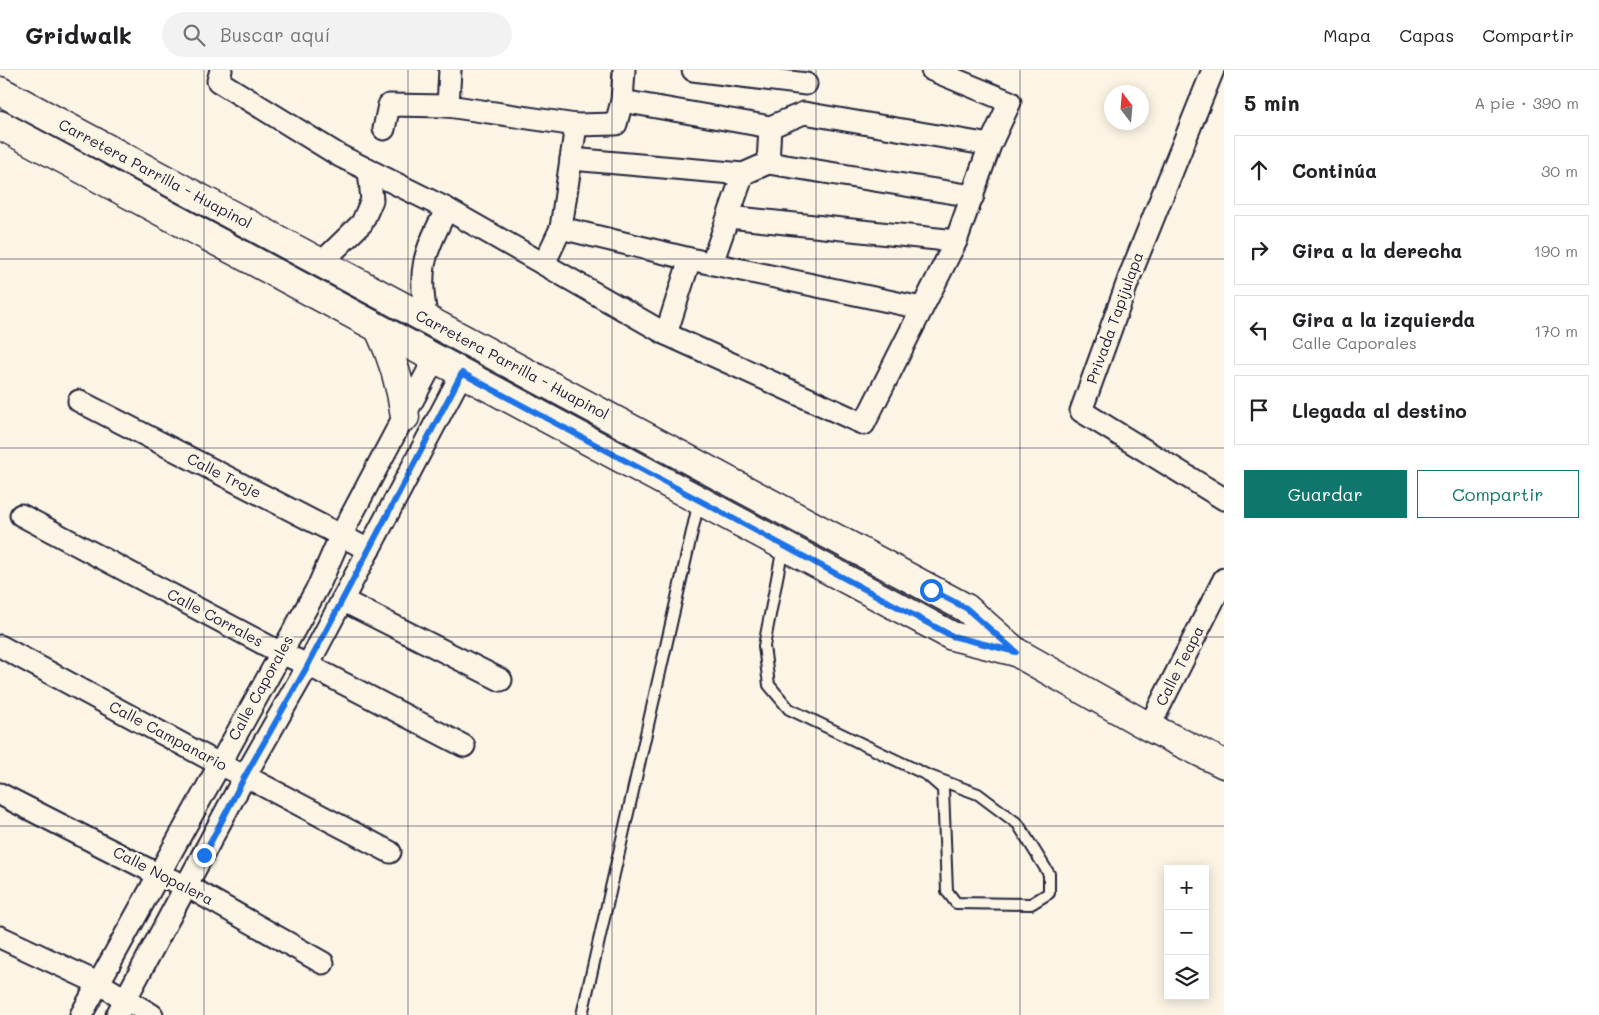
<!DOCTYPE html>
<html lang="es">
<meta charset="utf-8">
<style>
body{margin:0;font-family:Mali,sans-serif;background:#f2f2f2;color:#202124}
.controls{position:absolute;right:15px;bottom:15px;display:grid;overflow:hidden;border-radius:0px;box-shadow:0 2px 12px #0003}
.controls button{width:45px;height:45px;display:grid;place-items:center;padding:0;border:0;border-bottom:1px solid #e0e0e0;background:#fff;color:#202124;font:25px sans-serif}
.compass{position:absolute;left:1104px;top:15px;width:45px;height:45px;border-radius:50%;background:#fff;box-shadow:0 2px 12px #0003;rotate:344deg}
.stop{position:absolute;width:15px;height:15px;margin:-11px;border:4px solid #1a73e8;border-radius:50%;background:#fff}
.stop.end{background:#1a73e8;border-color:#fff;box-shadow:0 1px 5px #0008}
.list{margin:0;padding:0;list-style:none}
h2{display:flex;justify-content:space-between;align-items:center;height:65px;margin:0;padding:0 20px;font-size:21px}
h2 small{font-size:16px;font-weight:400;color:#757577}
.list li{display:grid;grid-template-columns:32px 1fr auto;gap:15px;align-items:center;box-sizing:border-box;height:70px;margin:0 10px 10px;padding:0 10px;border:1px solid #e0e0e0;border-radius:0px}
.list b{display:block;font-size:19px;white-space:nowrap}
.list p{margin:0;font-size:16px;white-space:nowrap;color:#757577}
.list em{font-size:16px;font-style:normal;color:#757577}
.actions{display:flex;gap:10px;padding:15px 20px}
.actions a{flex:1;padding:11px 0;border:1px solid #0f766e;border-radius:0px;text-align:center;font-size:18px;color:#0f766e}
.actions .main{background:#0f766e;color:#fff}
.icon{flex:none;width:28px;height:28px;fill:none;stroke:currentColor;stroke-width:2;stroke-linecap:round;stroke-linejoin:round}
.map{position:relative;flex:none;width:1224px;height:945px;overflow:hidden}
header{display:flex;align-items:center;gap:30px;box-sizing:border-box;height:70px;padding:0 25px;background:#fff;border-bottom:1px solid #e0e0e0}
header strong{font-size:24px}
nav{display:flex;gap:28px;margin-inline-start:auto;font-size:18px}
.search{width:350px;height:45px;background:#f2f2f2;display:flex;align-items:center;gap:12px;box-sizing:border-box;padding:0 18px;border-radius:28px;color:#757577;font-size:19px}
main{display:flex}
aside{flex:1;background:#fff}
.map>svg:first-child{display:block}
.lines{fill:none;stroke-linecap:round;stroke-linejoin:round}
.lane-casing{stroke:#22223b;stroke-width:14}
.street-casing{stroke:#22223b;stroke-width:25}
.secondary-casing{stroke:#22223b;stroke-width:31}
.lane{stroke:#fcf5e5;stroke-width:10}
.street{stroke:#fcf5e5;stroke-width:21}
.secondary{stroke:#fcf5e5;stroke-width:28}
.route{stroke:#1a73e8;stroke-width:6}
.grid{fill:none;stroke:#22223b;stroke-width:1;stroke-opacity:0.55}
.labels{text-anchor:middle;stroke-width:5;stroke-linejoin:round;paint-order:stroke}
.street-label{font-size:15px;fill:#22223b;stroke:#fcf5e5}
</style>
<header>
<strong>Gridwalk</strong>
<div class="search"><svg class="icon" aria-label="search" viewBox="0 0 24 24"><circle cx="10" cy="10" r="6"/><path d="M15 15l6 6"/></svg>Buscar aquí</div>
<nav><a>Mapa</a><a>Capas</a><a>Compartir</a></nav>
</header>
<main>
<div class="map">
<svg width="1224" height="945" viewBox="0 0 1224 945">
<rect width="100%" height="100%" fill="#fcf5e5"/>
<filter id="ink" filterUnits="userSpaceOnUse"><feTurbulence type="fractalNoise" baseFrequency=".02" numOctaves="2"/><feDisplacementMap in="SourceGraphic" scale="10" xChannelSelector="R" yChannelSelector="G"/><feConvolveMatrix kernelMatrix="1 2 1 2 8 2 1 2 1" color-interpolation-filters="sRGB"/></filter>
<g filter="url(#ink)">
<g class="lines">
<g class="lane-casing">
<g id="lane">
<polyline points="783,477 764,576 769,615 789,639 927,705 978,724 1018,754 1049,804 1049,823 1031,834 956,833 947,821 943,719 927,705"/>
<polyline points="582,945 699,431"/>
</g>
</g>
<g class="street-casing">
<g id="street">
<polyline points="221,0 218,11 340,86 447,139 666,264 864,354 956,171 990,75 1010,32 932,0"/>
<polyline points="693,0 806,14"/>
<polyline points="1213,0 1131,203 1081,341 1224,429"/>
<polyline points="622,31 770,57 804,43 990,75"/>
<polyline points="448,36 450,0"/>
<polyline points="384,59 389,35 448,36 576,55 616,54 622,31 624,0"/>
<polyline points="571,89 743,104 768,93 973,126"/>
<polyline points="768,93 770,57"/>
<polyline points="729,147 956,171"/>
<polyline points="561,158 690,189 921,238"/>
<polyline points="321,193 362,153 372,130 369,101"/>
<polyline points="712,193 743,104"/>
<polyline points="544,194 561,158 576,55"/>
<path d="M 427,250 C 417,201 424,182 447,139"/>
<polyline points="666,264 690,189"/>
<polyline points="79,331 369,480"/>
<polyline points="21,445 281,583 308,595 464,676"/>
<polyline points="342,530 501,610"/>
<polyline points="0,576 219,694 245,706 390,782"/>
<polyline points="1149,657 1224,509"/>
<polyline points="0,724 159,805 187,816 323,893"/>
<polyline points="0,867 100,914 152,945"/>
<polyline points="81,945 319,515 340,467 435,288"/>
<polyline points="117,945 245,706 308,595 462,303"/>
</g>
</g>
<g class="secondary-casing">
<g id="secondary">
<polyline points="0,21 966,538 1016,582 1149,657 1224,694"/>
<polyline points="0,55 952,566 1012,581"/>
<path d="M 379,259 C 393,288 401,315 405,347"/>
</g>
</g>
<use href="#lane" class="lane"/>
<use href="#street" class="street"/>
<use href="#secondary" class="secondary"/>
</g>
</g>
<g class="lines" filter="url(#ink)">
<polyline class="route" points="204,785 245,706 308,595 462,303 952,566 1016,582 966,538 931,520"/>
</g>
<path class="grid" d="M 204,0 L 204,945M 408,0 L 408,945M 612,0 L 612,945M 816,0 L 816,945M 1020,0 L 1020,945M 0,189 L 1224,189M 0,378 L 1224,378M 0,567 L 1224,567M 0,756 L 1224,756"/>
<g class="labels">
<g class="street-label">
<text transform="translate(155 104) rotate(28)" y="5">Carretera Parrilla - Huapinol</text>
<text transform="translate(1115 248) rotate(-70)" y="5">Privada Tapijulapa</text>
<text transform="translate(512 295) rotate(28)" y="5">Carretera Parrilla - Huapinol</text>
<text transform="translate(224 406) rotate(27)" y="5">Calle Troje</text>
<text transform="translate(215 548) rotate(28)" y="5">Calle Corrales</text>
<text transform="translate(1180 596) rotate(-63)" y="5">Calle Teapa</text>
<text transform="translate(261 618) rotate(-61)" y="5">Calle Caporales</text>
<text transform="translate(168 666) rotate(28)" y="5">Calle Campanario</text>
<text transform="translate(163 806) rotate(27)" y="5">Calle Nopalera</text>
</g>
</g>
</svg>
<div class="controls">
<button>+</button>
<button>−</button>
<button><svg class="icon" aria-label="layers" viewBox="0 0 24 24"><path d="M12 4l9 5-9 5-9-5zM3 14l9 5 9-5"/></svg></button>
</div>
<svg class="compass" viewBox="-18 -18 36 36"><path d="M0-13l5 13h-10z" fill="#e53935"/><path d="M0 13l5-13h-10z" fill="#757577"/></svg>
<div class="stop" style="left:931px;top:520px"></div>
<div class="stop end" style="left:204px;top:785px"></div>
</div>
<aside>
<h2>5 min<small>A pie · 390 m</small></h2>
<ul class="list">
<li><svg class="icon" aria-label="ahead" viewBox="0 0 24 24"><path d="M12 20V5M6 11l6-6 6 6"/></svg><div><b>Continúa</b></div><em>30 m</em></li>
<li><svg class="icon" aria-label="right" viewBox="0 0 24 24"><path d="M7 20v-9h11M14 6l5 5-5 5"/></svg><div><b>Gira a la derecha</b></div><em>190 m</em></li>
<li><svg class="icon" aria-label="left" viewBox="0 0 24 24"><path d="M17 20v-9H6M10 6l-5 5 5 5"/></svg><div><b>Gira a la izquierda</b><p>Calle Caporales</p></div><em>170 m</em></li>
<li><svg class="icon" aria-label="arrive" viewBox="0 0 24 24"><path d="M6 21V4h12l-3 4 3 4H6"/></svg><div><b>Llegada al destino</b></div></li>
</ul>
<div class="actions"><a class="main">Guardar</a><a>Compartir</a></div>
</aside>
</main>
